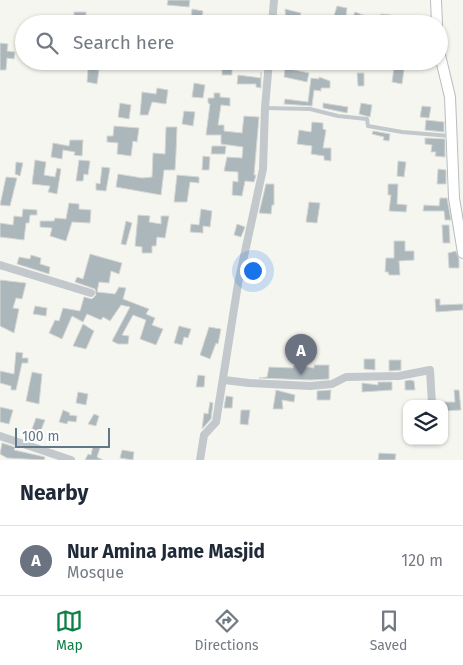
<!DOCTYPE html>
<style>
body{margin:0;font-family:"Fira Sans",sans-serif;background:#f2f2f3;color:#1f2937}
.controls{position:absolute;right:15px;bottom:15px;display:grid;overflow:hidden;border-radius:10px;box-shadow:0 1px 4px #0004}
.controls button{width:45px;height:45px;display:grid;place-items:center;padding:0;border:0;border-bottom:1px solid #e0e1e3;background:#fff;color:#1f2937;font:25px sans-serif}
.scale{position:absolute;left:15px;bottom:12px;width:95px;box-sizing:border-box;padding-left:5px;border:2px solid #617986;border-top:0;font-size:14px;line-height:18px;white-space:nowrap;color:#617986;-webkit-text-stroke:4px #fff;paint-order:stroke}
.you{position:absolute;left:252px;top:270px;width:18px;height:18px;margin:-12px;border:4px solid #fff;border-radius:50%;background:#1a73e8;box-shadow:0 0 0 8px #1a73e833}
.badge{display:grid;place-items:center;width:32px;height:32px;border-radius:50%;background:#0b8043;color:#fff;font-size:16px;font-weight:700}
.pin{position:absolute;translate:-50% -41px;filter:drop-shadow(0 1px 2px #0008)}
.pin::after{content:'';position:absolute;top:26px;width:18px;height:15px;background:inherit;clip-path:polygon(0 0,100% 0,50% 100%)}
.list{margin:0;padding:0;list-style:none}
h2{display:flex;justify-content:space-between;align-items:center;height:65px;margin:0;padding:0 20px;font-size:21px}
h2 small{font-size:16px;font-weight:400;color:#747a83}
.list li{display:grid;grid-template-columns:32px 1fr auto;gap:15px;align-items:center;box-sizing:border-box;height:70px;padding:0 20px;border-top:1px solid #e0e1e3}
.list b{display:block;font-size:19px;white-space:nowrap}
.list p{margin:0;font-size:16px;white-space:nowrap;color:#747a83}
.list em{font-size:16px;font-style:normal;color:#747a83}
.icon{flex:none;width:28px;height:28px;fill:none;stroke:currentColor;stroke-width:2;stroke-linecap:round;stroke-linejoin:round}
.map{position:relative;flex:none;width:463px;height:460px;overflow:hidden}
.search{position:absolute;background:#fff;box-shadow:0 1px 4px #0004;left:15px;right:15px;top:15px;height:55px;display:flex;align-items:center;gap:12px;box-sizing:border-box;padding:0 18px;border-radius:28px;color:#747a83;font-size:19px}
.sheet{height:135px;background:#fff}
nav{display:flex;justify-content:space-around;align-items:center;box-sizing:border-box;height:70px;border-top:1px solid #e0e1e3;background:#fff;font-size:14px;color:#747a83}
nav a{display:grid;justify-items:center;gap:2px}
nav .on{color:#0b8043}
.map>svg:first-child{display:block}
.building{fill:#acb7bb;stroke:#d7d7d4}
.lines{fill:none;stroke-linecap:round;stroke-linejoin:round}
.secondary-casing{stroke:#b7bdc1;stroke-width:12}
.lane{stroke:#c2c8cb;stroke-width:4}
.street{stroke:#c2c8cb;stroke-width:8}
.secondary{stroke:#fff;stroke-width:10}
</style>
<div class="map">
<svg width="463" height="460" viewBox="0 0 463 460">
<rect width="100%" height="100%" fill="#f6f6f1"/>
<g class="building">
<polygon points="168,0 190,0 189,7 167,5"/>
<polygon points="337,6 347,8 346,16 341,15 339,21 333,19"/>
<polygon points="192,9 203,11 201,24 171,22 172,16 191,18"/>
<polygon points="285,9 301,13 298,23 286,24"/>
<polygon points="74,12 86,12 86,21 74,20"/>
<polygon points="355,12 368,17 365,24 350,24"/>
<polygon points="381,14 391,15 390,24 379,24"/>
<polygon points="0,43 8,44 7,51 15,52 14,59 7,58 6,70 0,70"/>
<rect x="222" y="63" width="10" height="12"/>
<polygon points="285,68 309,73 307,82 284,77"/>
<polygon points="394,68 404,70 402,84 392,82"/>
<polygon points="88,69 99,70 97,84 87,82"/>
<polygon points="261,72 261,88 256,87 256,84 237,84 238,75 261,78"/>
<polygon points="357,73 364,73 364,86 358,86"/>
<polygon points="319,77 330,81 330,88 321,88 321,91 314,90 312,106 284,104 285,99 308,102 311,78 319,79"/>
<polygon points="194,83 205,85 203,98 192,97"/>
<polygon points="157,88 168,90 166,104 152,102 148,115 140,115 142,92 156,94"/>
<polygon points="214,93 220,93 220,97 230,98 230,106 221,105 218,125 224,125 224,131 242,133 244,116 259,117 254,175 256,175 254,182 245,181 242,196 232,195 233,181 238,182 238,172 224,171 227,157 242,158 243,147 221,144 221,135 206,135 210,104 208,103 208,98 214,98"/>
<polygon points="120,103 131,105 129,119 118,117"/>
<polygon points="323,103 348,107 347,113 323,108"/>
<polygon points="361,103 372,105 370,117 359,114"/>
<polygon points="422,106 431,107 429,118 420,117"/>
<polygon points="184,111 195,112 193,126 182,124"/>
<polygon points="426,120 444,122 444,132 425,130"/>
<polygon points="312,122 323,123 323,129 326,130 323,148 331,148 331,161 324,160 324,156 311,154 312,146 297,144 299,130 311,132"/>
<polygon points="114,126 139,128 137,142 133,141 131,156 117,154 118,143 107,142 107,136 113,136"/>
<polygon points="166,127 177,127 176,153 175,170 164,170 161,195 116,187 118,174 142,178 152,177 153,153 165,154"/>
<polygon points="373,131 390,134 389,141 383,140 384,137 372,134"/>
<polygon points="425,138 445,139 445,157 435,156 436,152 431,152 432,145 425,144"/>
<polygon points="70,140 83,140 82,156 74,155 75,152 63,150 62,159 51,157 53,143 69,146"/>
<polygon points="212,146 226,146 225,154 211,154"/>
<polygon points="203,156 210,157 209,170 202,170"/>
<polygon points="35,160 46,162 44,175 55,177 57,168 61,169 57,194 48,192 50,186 32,184"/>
<polygon points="79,160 90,161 88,175 84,174 83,181 76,181"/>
<polygon points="398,161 406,162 404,177 397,176"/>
<polygon points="16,162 23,163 20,176 15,174"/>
<polygon points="102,167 110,168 106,191 96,190 96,183 100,184"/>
<polygon points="438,169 446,170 446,184 437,184"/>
<polygon points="177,175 199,177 199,183 190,182 187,202 174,202"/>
<polygon points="6,177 17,178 10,206 0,205"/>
<polygon points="266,184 274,184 274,205 272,205 271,214 259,213"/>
<polygon points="388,184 398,184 397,204 407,205 406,212 389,211 391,195 388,195"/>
<polygon points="440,198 447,198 451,220 445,220 444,211 423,211 424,205 439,206"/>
<polygon points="309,202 320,203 317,223 306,222"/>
<polygon points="69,203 79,204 79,209 91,210 90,223 72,222 66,241 50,236 52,228 40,227 40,221 54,221 55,218 66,219"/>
<polygon points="23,209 37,210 37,215 30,215 29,223 26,223 24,240 0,237 0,223 13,225 14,216 22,217"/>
<polygon points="201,209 212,211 210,227 203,226 203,233 190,232 191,224 199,225"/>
<polygon points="138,215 150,216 149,222 161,224 161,216 169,216 165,238 157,237 156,246 152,246 152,253 142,253 142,247 135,246"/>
<polygon points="126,221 132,223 126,245 121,244"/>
<polygon points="237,224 245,227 241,237 234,235"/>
<polygon points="442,225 449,225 450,243 443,243"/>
<polygon points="394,241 405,241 405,251 414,251 414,260 399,261 400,275 389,275 388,272 385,272 386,258 394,258"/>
<polygon points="456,251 459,259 459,268 449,268 448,253"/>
<polygon points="90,254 122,263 119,274 111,271 109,283 99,282 97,292 115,294 119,287 126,288 123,299 149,309 146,314 155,318 152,325 163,329 156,345 140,339 146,320 133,315 122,335 129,336 128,344 118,344 112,341 130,307 121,305 110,321 103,317 101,320 87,314 83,322 72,316 62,339 49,333 55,320 59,321 63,308 80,311 84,297 92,299 96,295 95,289 75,282 77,277 83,279"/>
<polygon points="31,255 41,258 40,264 50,267 49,274 17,264 19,257 30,259"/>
<polygon points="0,280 26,283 22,299 16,298 13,308 19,309 14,333 0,326"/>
<polygon points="435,299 440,299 440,305 463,304 463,310 436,312"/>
<polygon points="35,306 47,308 46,316 33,314"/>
<polygon points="83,324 94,331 86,349 73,346"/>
<polygon points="179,326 191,329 188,338 184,337 182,345 174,343"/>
<polygon points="209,327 221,329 218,344 216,343 210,359 200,355"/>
<polygon points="16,352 23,353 22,358 28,358 28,363 22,363 16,390 11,390 11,386 0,383 0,371 14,374"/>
<polygon points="364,359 375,359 375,370 364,369"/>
<polygon points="389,360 401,360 401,370 389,371"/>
<polygon points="294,365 314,368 314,365 329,365 329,379 310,380 259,378 267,377 269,367 293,368"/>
<polygon points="32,372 42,374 39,404 26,401"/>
<polygon points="198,375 205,376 204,387 196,387"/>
<polygon points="410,380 414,381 415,390 405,390 405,381"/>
<polygon points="378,382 392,382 392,390 362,392 362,383 378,385"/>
<polygon points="276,390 295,395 294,402 282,400 283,409 273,409"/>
<polygon points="331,390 330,400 317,400 317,391"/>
<polygon points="454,390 459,390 461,410 444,411 444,402 455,402"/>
<polygon points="78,392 88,394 86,405 76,403"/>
<polygon points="226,396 233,397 232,408 224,408"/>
<polygon points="210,402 213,403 211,419 202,429 204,413 208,414"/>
<polygon points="0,407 13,410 9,424 0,422"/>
<polygon points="63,410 70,413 69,415 77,416 76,422 68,421 67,424 59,422"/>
<polygon points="241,410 250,410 248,425 240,424"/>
<polygon points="94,414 99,416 96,426 88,424"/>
<polygon points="36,418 45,420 40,433 32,429"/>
<polygon points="2,443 15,447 14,450 45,457 44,460 7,458 0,454"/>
<polygon points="93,446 100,448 97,457 103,460 85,460 88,454 91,455"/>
<polygon points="122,450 134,452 133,460 120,458"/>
<polygon points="379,453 396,454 395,460 378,460"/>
</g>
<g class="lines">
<g class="secondary-casing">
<g id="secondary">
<polyline points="436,0 437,24"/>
<polyline points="439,51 450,97 454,198 463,253"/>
</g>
</g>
<polyline class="lane" points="265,108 310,109 338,116 367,119 368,126 402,132 450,136"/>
<g class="street">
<polyline points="272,24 274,0"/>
<polyline points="0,265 91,293"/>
<polyline points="224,380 249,383 310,386 332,384 346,377 399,376 430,370 432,404"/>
<polyline points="0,436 71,460"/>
<polyline points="200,460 204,435 216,422 238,284 263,169 265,108 269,61"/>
</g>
<use href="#secondary" class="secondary"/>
</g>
</svg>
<div class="controls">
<button><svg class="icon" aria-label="layers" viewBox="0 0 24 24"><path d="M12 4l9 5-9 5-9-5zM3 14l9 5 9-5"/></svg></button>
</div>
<div class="scale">100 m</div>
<div class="you"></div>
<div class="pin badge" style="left:301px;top:375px;background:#6b7280">A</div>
<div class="search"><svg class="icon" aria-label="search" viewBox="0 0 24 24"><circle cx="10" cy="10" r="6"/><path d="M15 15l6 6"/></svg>Search here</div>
</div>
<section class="sheet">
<h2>Nearby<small></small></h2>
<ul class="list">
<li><span class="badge" style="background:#6b7280">A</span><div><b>Nur Amina Jame Masjid</b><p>Mosque</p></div><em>120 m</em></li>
</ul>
</section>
<nav>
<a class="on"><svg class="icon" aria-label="map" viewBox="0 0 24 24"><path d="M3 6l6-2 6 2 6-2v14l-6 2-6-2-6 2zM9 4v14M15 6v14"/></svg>Map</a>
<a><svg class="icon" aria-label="directions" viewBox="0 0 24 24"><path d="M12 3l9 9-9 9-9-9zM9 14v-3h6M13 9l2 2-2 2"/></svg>Directions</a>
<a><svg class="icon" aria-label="saved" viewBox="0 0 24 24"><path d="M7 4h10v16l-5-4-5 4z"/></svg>Saved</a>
</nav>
